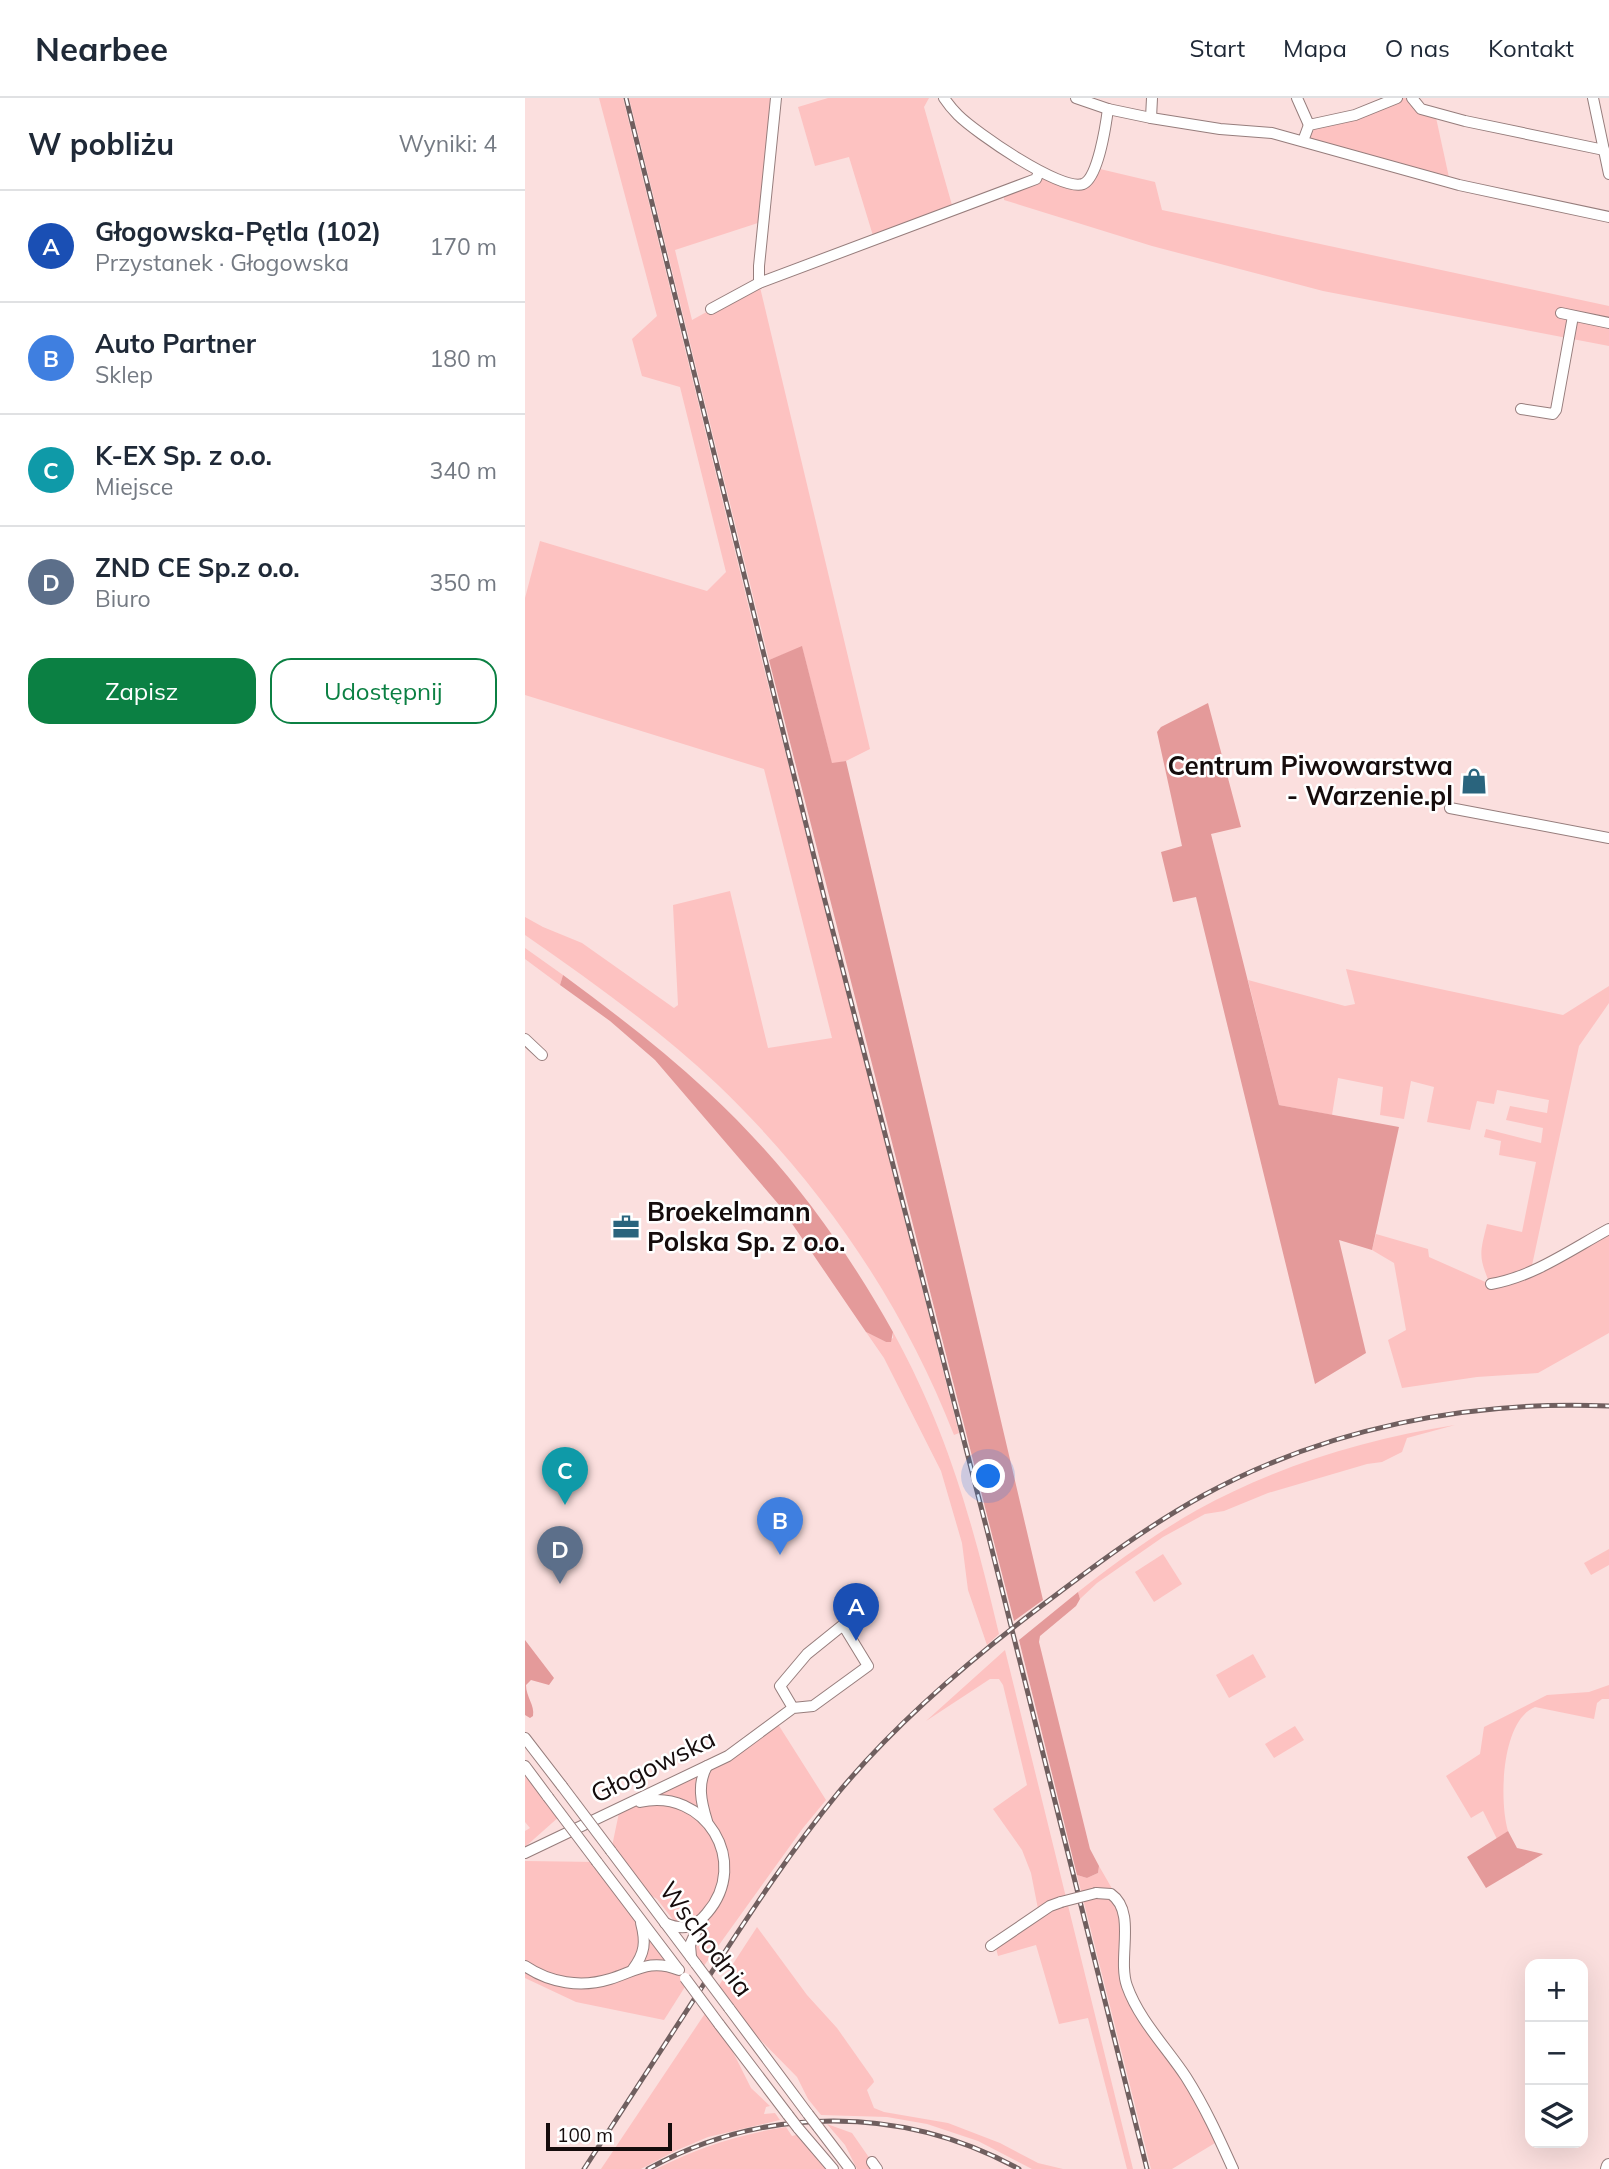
<!DOCTYPE html>
<html lang="pl">
<meta charset="utf-8">
<style>
body{margin:0;font-family:Mulish,sans-serif;background:#f6f6f7;color:#1f2937}
.controls{position:absolute;right:21px;bottom:21px;display:grid;overflow:hidden;border-radius:14px;box-shadow:0 7px 28px #0002}
.controls button{width:63px;height:63px;display:grid;place-items:center;padding:0;border:0;border-bottom:2px solid #e0e1e3;background:#fff;color:#1f2937;font:35px sans-serif}
.scale{position:absolute;left:21px;bottom:18px;width:126px;box-sizing:border-box;padding-left:7px;border:4px solid #150c0c;border-top:0;font-size:19px;line-height:24px;white-space:nowrap;color:#150c0c;-webkit-text-stroke:5px #fff;paint-order:stroke}
.you{position:absolute;left:464px;top:1379px;width:24px;height:24px;margin:-18px;border:5px solid #fff;border-radius:50%;background:#1a73e8;box-shadow:0 0 0 10px #1a73e833}
.badge{display:grid;place-items:center;width:46px;height:46px;border-radius:50%;background:#0b8043;color:#fff;font-size:23px;font-weight:700}
.pin{position:absolute;translate:-50% -58px;filter:drop-shadow(0 2px 4px #0008)}
.pin::after{content:'';position:absolute;top:37px;width:24px;height:21px;background:inherit;clip-path:polygon(0 0,100% 0,50% 100%)}
.list{margin:0;padding:0;list-style:none}
h2{display:flex;justify-content:space-between;align-items:center;height:91px;margin:0;padding:0 28px;font-size:30px}
h2 small{font-size:23px;font-weight:400;color:#747a83}
.list li{display:grid;grid-template-columns:46px 1fr auto;gap:21px;align-items:center;box-sizing:border-box;height:112px;padding:0 28px;border-top:2px solid #e0e1e3}
.list b{display:block;font-size:26px;white-space:nowrap}
.list p{margin:0;font-size:23px;white-space:nowrap;color:#747a83}
.list em{font-size:23px;font-style:normal;color:#747a83}
.actions{display:flex;gap:14px;padding:21px 28px}
.actions a{flex:1;padding:16px 0;border:2px solid #0b8043;border-radius:21px;text-align:center;font-size:24px;color:#0b8043}
.actions .main{background:#0b8043;color:#fff}
.icon{flex:none;width:38px;height:38px;fill:none;stroke:currentColor;stroke-width:2;stroke-linecap:round;stroke-linejoin:round}
.map{position:relative;flex:none;width:1084px;height:2071px;overflow:hidden}
header{display:flex;align-items:center;gap:42px;box-sizing:border-box;height:98px;padding:0 35px;background:#fff;border-bottom:2px solid #e0e1e3}
header strong{font-size:33px}
nav{display:flex;gap:38px;margin-inline-start:auto;font-size:24px}
main{display:flex}
aside{flex:1;background:#fff}
.map>svg:first-child{display:block}
.green{fill:#fdc2c1}
.forest{fill:#e49a9a}
.lines{fill:none;stroke-linecap:round;stroke-linejoin:round}
.minor-casing{stroke:#967d7c;stroke-width:12}
.major-casing{stroke:#967d7c;stroke-width:16}
.minor{stroke:#fff;stroke-width:10}
.major{stroke:#fff;stroke-width:14}
.rail-casing{stroke:#705f5f;stroke-width:5}
.rail{stroke:#fff;stroke-width:2.5;stroke-dasharray:8;stroke-linecap:butt}
.minor-bridge-casing{stroke:#967d7c;stroke-width:12;stroke-linecap:butt}
.minor-bridge{stroke:#fff;stroke-width:10}
.labels{text-anchor:middle;stroke-width:5;stroke-linejoin:round;paint-order:stroke}
.poi-label{font-size:26px;font-weight:bold;fill:#150c0c;stroke:#fff;text-anchor:end}
.street-label{font-size:26px;fill:#150c0c;stroke:#fff}
</style>
<header>
<strong>Nearbee</strong>
<nav><a>Start</a><a>Mapa</a><a>O nas</a><a>Kontakt</a></nav>
</header>
<main>
<aside>
<h2>W pobliżu<small>Wyniki: 4</small></h2>
<ul class="list">
<li><span class="badge" style="background:#1a4fb4">A</span><div><b>Głogowska-Pętla (102)</b><p>Przystanek · Głogowska</p></div><em>170 m</em></li>
<li><span class="badge" style="background:#3f7fe0">B</span><div><b>Auto Partner</b><p>Sklep</p></div><em>180 m</em></li>
<li><span class="badge" style="background:#0f9aa8">C</span><div><b>K-EX Sp. z o.o.</b><p>Miejsce</p></div><em>340 m</em></li>
<li><span class="badge" style="background:#5c6f8a">D</span><div><b>ZND CE Sp.z o.o.</b><p>Biuro</p></div><em>350 m</em></li>
</ul>
<div class="actions"><a class="main">Zapisz</a><a>Udostępnij</a></div>
</aside>
<div class="map">
<svg width="1084" height="2071" viewBox="0 0 1084 2071">
<rect width="100%" height="100%" fill="#fbdfde"/>
<g class="green">
<path d="M 74,0 L 98,0 L 237,563 L 434,1335 L 429,1337 C 377,1204 296,1086 193,987 C 134,931 67,884 0,837 L 0,819 L 18,829 L 57,845 L 149,910 L 153,907 L 148,807 L 205,793 L 243,950 L 307,940 L 239,671 L 0,597 L 0,500 L 15,443 L 182,493 L 201,474 L 155,289 L 117,278 L 107,241 L 132,218 Z"/>
<polygon points="104,0 251,0 239,123 150,152 167,222 234,185 345,651 321,663 307,666 277,549 244,562"/>
<polygon points="303,0 404,0 399,9 429,114 349,141 324,59 290,68 273,9"/>
<polygon points="872,0 887,0 910,15 925,84 778,43 784,27"/>
<polygon points="575,71 630,84 637,112 1084,208 1084,248 798,193 627,148 479,102 479,95 514,74 547,87"/>
<polygon points="0,850 38,877 35,887 0,861"/>
<path d="M 821,871 L 1038,917 L 1084,888 L 1084,905 L 1054,948 L 1006,1172 L 1084,1131 L 1084,1235 L 1013,1275 L 952,1279 L 877,1290 L 863,1242 L 881,1232 L 869,1165 L 847,1152 L 851,1136 L 903,1151 L 904,1159 L 965,1186 C 953,1158 955,1155 962,1126 L 997,1134 L 1011,1064 L 974,1057 L 976,1043 L 959,1039 L 961,1031 L 1016,1045 L 1018,1030 L 981,1022 L 985,1008 L 1022,1015 L 1024,1002 L 972,992 L 969,1006 L 952,1003 L 945,1032 L 902,1024 L 909,989 L 886,983 L 879,1021 L 855,1017 L 858,989 L 813,980 L 807,1017 L 754,1007 L 723,882 L 820,908 L 830,906 Z"/>
<path d="M 341,1234 L 361,1244 L 368,1240 L 368,1234 C 423,1334 448,1426 474,1536 L 462,1547 L 443,1492 L 437,1445 L 416,1373 L 359,1260 Z"/>
<path d="M 930,1327 L 882,1340 L 877,1354 L 857,1364 L 842,1366 L 743,1395 L 699,1413 L 680,1416 L 638,1439 L 572,1485 L 555,1501 L 553,1494 C 591,1464 630,1436 672,1412 C 751,1368 841,1341 930,1327 Z"/>
<polygon points="1084,1451 1084,1467 1066,1477 1059,1465"/>
<polygon points="638,1456 657,1486 629,1504 610,1474"/>
<polygon points="480,1552 608,2071 602,2071 563,1920 534,1926 511,1847 473,1858 470,1846 514,1816 506,1775 497,1752 468,1711 502,1687 478,1587 474,1581 465,1581 401,1623"/>
<polygon points="728,1556 741,1579 704,1600 691,1577"/>
<path d="M 1084,1587 L 1084,1601 L 1077,1601 L 1072,1605 L 1069,1621 L 1010,1609 C 976,1623 974,1703 983,1733 L 972,1741 L 958,1713 L 946,1720 L 921,1678 L 955,1656 L 959,1629 L 1022,1597 L 1064,1594 Z"/>
<polygon points="251,1623 301,1702 278,1730 176,1872 167,1861 167,1827 149,1823 132,1801 117,1792 86,1753 95,1710 182,1668"/>
<polygon points="770,1628 779,1642 749,1660 740,1646"/>
<polygon points="0,1668 36,1717 0,1749 0,1733 5,1730 0,1724"/>
<polygon points="0,1763 72,1764 163,1884 139,1922 51,1904 0,1880"/>
<polygon points="574,1768 593,1801 602,1889 695,2042 647,2071 626,2071 552,1777 562,1780 573,1775"/>
<polygon points="232,1829 282,1897 312,1930 348,1981 349,1984 342,1992 349,2010 359,2014 423,2025 475,2045 513,2065 538,2071 507,2071 453,2043 402,2026 362,2019 296,2017 283,2001 272,1979 204,1910 191,1892"/>
<polygon points="183,1911 194,1926 226,1990 245,2008 241,2009 239,2016 250,2015 255,2022 183,2039 150,2053 116,2071 76,2071"/>
<polygon points="302,2026 327,2035 352,2071 332,2071 320,2047"/>
<path d="M 261,2029 L 267,2038 L 271,2037 L 298,2067 L 308,2071 L 131,2071 C 172,2050 215,2036 261,2029 Z"/>
</g>
<g class="forest">
<polygon points="277,548 307,665 321,663 518,1502 489,1523 244,562"/>
<polygon points="683,605 716,729 686,736 754,1007 874,1029 847,1152 814,1142 841,1255 790,1286 671,799 648,804 636,754 657,748 632,634 636,629"/>
<path d="M 38,877 C 88,914 138,952 183,994 C 258,1063 319,1146 368,1234 L 366,1244 L 361,1244 L 341,1234 L 255,1108 L 130,962 L 85,923 L 35,887 Z"/>
<polygon points="553,1494 555,1501 551,1508 515,1538 514,1544 565,1751 574,1768 573,1775 562,1780 552,1777 494,1542"/>
<path d="M 0,1542 L 29,1580 L 24,1587 L 6,1582 L 1,1587 C 1,1599 10,1607 8,1618 L 5,1620 L 0,1617 Z"/>
<polygon points="983,1733 992,1750 1018,1756 961,1790 942,1759"/>
</g>
<g class="lines">
<g class="minor-casing">
<g id="minor">
<path d="M 419,0 C 423,6 428,12 433,17 C 450,34 536,94 558,86 C 573,80 581,26 583,11"/>
<polyline points="551,0 583,11 626,20 695,31 747,35 934,87 1084,119"/>
<polyline points="772,0 784,27"/>
<polyline points="887,0 896,11 940,23 1079,52"/>
<polyline points="1068,0 1084,76"/>
<polyline points="626,20 627,0"/>
<polyline points="778,43 784,27 830,17 872,0"/>
<polyline points="234,185 234,168 251,0"/>
<polyline points="186,211 234,185 511,81 514,74"/>
<polyline points="1036,215 1084,225"/>
<polyline points="996,311 1028,316 1031,312 1048,218"/>
<polyline points="925,710 1084,740"/>
<polyline points="0,941 17,957"/>
<path d="M 966,1186 C 1008,1179 1047,1151 1084,1131"/>
<polyline points="0,1640 37,1688"/>
<polyline points="0,1668 23,1699"/>
<path d="M 182,1668 C 172,1686 176,1704 182,1723"/>
<path d="M 115,1704 C 180,1689 226,1764 182,1815 C 170,1830 158,1833 140,1825"/>
<polyline points="86,1753 171,1866"/>
<polyline points="0,1755 203,1658 268,1610 288,1608 343,1568 318,1527 282,1556 255,1588 268,1610"/>
<polyline points="72,1764 153,1871"/>
<path d="M 571,1795 L 586,1796 C 612,1814 592,1860 602,1888 C 614,1922 642,1950 661,1979 C 680,2009 694,2040 708,2071"/>
<polyline points="466,1848 525,1808 536,1804"/>
<polyline points="166,1859 165,1847 175,1825"/>
<path d="M 0,1868 C 25,1885 56,1890 85,1881 C 111,1873 125,1860 154,1872"/>
<path d="M 108,1871 C 120,1855 121,1844 116,1825"/>
<polyline points="204,1910 283,2016"/>
<polyline points="194,1926 263,2017"/>
<polyline points="293,2029 325,2071"/>
<polyline points="273,2030 308,2071"/>
<polyline points="347,2064 352,2071"/>
</g>
</g>
<g class="major-casing">
<polyline id="major" points="1083,2071 1084,2068"/>
</g>
<use href="#minor" class="minor"/>
<use href="#major" class="major"/>
<g class="rail-casing">
<g id="rail">
<polyline points="101,0 299,799 463,1436 622,2071"/>
<path d="M 59,2071 C 98,2010 138,1950 177,1889 C 220,1823 263,1756 313,1695 C 370,1626 440,1566 511,1512 C 565,1471 619,1430 679,1397 C 802,1330 944,1302 1084,1308"/>
<path d="M 123,2071 C 239,2007 378,2007 494,2071"/>
</g>
</g>
<use href="#rail" class="rail"/>
<g class="minor-bridge-casing">
<g id="minor-bridge">
<polyline points="37,1688 86,1753"/>
<polyline points="23,1699 72,1764"/>
<polyline points="536,1804 571,1795"/>
<polyline points="171,1866 204,1910"/>
<polyline points="160,1880 194,1926"/>
<polyline points="283,2016 293,2029"/>
<polyline points="263,2017 273,2030"/>
</g>
</g>
<use href="#minor-bridge" class="minor-bridge"/>
</g>
<defs>
<g id="shop-bare" transform="scale(2.1)"><path d="M-5-2.5h2.3a2.7 3.5 0 0 1 5.4 0H5L5.5 6h-11ZM-1.5-2.5h3a1.5 2.3 0 0 0-3 0Z" fill="#2a647d" stroke="#fff" stroke-width="2.5" paint-order="stroke"/></g>
<g id="office-bare" transform="scale(2.1)"><path d="M-6-3h4V-5.5h4V-3h4V5H-6ZM-1-4.5V-3h2v-1.5ZM-6 0V1H6V0Z" fill="#2a647d" stroke="#fff" stroke-width="2.5" paint-order="stroke"/></g>
</defs>
<g fill-rule="evenodd">
<use href="#shop-bare" x="949" y="683"/>
<use href="#office-bare" x="101" y="1129"/>
</g>
<g class="labels">
<g class="poi-label">
<text x="928" y="677">Centrum Piwowarstwa<tspan x="928" dy="30">- Warzenie.pl</tspan></text>
<text x="122" y="1123" text-anchor="start">Broekelmann<tspan x="122" dy="30">Polska Sp. z o.o.</tspan></text>
</g>
<g class="street-label">
<text transform="translate(128 1668) rotate(-26)" y="9">Głogowska</text>
<text transform="translate(181 1841) rotate(53)" y="9">Wschodnia</text>
</g>
</g>
</svg>
<div class="controls">
<button>+</button>
<button>−</button>
<button><svg class="icon" aria-label="layers" viewBox="0 0 24 24"><path d="M12 4l9 5-9 5-9-5zM3 14l9 5 9-5"/></svg></button>
</div>
<div class="scale">100 m</div>
<div class="you"></div>
<div class="pin badge" style="left:331px;top:1543px;background:#1a4fb4">A</div>
<div class="pin badge" style="left:255px;top:1457px;background:#3f7fe0">B</div>
<div class="pin badge" style="left:40px;top:1407px;background:#0f9aa8">C</div>
<div class="pin badge" style="left:35px;top:1486px;background:#5c6f8a">D</div>
</div>
</main>
